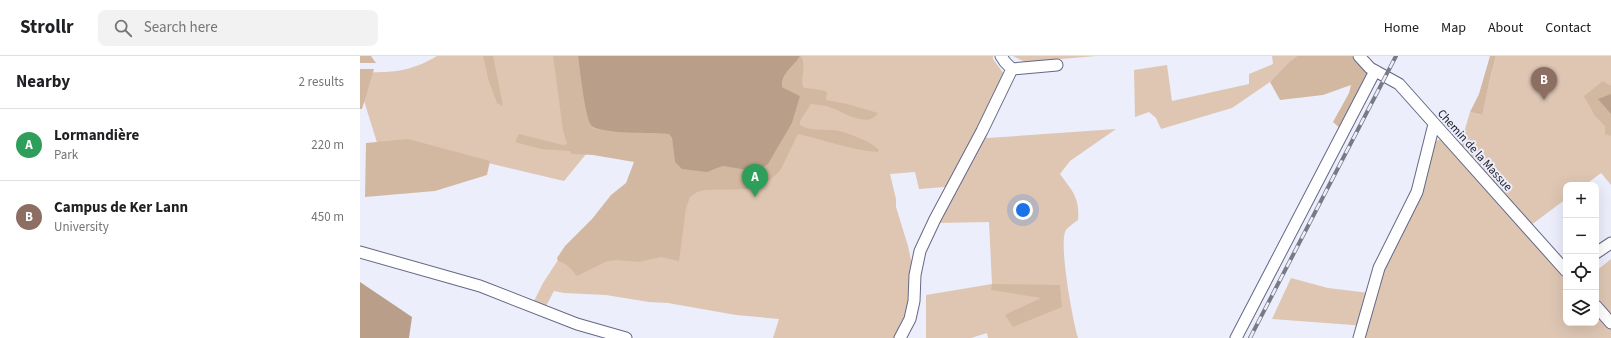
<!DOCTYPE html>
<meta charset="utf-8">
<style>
body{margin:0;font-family:"Source Sans 3",sans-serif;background:#f2f2f2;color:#202124}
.controls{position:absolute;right:12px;bottom:12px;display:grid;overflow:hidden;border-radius:8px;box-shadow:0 4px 16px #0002}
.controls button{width:36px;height:36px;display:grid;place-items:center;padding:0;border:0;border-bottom:1px solid #e0e0e0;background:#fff;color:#202124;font:20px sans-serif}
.you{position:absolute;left:663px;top:154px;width:14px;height:14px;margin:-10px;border:3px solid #fff;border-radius:50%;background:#1a73e8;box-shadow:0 0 0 6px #1a73e833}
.badge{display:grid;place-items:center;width:26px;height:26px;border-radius:50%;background:#ea580c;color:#fff;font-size:13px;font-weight:700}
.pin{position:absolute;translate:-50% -33px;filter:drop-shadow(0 1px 2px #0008)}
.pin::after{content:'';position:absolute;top:21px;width:14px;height:12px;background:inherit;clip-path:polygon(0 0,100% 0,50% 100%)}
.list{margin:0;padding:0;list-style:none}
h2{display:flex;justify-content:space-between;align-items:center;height:52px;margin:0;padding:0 16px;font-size:17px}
h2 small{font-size:13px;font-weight:400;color:#757577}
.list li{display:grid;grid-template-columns:26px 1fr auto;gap:12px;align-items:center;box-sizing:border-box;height:72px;padding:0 16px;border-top:1px solid #e0e0e0}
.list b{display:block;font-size:15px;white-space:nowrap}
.list p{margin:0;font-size:13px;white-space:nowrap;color:#757577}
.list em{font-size:13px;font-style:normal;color:#757577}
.icon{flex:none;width:22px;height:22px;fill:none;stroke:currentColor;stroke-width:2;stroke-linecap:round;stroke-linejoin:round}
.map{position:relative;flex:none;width:1251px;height:282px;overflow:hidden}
header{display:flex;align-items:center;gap:24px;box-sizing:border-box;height:56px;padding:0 20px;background:#fff;border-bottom:1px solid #e0e0e0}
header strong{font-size:19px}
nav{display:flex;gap:22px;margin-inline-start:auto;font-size:14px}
.search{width:280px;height:36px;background:#f2f2f2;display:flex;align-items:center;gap:10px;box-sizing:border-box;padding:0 14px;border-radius:8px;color:#757577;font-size:15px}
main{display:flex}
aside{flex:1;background:#fff}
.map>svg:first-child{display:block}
.green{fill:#dec6b3}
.forest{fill:#d3b8a1}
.water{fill:#b99f89}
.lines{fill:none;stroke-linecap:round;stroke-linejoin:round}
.minor-casing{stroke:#646885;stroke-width:13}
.minor{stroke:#fff;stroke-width:11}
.rail-casing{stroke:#787a86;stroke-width:4}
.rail{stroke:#eceefb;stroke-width:2.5;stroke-dasharray:8;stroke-linecap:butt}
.labels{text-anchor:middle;stroke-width:4;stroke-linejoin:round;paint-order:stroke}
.street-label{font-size:12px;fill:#1b1c28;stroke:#eceefb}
</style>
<header>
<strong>Strollr</strong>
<div class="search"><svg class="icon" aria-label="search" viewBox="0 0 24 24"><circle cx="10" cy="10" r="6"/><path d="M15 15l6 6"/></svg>Search here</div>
<nav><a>Home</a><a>Map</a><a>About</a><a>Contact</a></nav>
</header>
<main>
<aside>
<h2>Nearby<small>2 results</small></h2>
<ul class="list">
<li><span class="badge" style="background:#2e9e5b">A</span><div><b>Lormandière</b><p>Park</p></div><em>220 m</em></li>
<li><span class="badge" style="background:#8d6e63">B</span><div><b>Campus de Ker Lann</b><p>University</p></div><em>450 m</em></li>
</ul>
</aside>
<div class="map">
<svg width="1251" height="282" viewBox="0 0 1251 282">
<rect width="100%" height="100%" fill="#eceefb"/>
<g class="green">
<path d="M 77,0 L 633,0 L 633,3 L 644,18 L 616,78 L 628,82 L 756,73 L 710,105 L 700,118 C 712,135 720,141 718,164 C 714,167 709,170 706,174 C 698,186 713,266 718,282 L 628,282 L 627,277 L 611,282 L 566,282 L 566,239 L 632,228 L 629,166 L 577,167 L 597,130 L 559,133 L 555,116 L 530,118 L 536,143 L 536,151 L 548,190 L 551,204 L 551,250 L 536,282 L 413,282 L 419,263 L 376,259 L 308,247 L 289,246 L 246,239 L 204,237 L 194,235 L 186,250 L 174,245 L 183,227 L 202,198 L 266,129 L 280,104 L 227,97 L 204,125 L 107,102 L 19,93 L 0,32 L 0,16 C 31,17 50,16 77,0 Z"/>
<polygon points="653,0 736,0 665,6"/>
<polygon points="912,0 937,0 929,6 910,26 872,52 801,73 796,62 789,56 775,61 774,14 807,9 812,45 889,28 889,18 913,8"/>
<polygon points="1136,0 1251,0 1251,129 1241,117 1225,129 1206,129 1206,143 1163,175 1206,223 1206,267 1236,267 1236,215 1251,203 1251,282 1004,282 1006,270 912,263 931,222 968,232 1017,238 1023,216 1065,129 1075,86 1080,83 1091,95 1100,90 1110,56 1121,59"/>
</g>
<g class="forest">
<polygon points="0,0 11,0 16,7 0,7"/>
<polygon points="123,0 133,0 143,50 137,47 129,26"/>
<path d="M 193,0 L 218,0 L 227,51 L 233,72 L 236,73 C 260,79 285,74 309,78 L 312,82 L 315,106 L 354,114 L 363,110 L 393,115 L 399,114 L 408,108 L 432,67 L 440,40 L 422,31 C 422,19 433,7 441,0 C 447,12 440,19 443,31 C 451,34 459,32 467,36 L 466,44 L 487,48 L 518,57 C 506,74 482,54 466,50 C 462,49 456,49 451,48 L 440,65 L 440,69 C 451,75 459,73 471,74 C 482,74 511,85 519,94 L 518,96 C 490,94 465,84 438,78 L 420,115 L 405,128 L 390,133 L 345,134 L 337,136 L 330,141 L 326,152 L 319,205 L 301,201 L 279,206 L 255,204 L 245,206 L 217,220 C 212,214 206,206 198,205 L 197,202 L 205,190 L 232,163 L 251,139 L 266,127 L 274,106 L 233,99 L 212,98 L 210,95 L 181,93 L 155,86 L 159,78 L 203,89 L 207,88 L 203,74 Z"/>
<polygon points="937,0 992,0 1008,18 983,75 973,66 989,37 991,29 963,39 920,44 910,26 929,6"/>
<polygon points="1130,0 1136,0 1130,23 1122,59 1110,56 1119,38"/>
<polygon points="0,13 14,13 2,53 0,53"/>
<polygon points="1243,25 1251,30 1251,80 1245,78 1245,70 1235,60 1224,40"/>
<polygon points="48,83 130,105 127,119 75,135 5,141 6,87"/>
<polygon points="632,228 700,229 702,251 653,271 645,259 681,242 631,234"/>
</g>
<g class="water">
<path d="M 218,0 L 440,0 C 434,10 421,17 422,31 L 440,40 L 432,67 L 408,108 L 399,114 L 393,115 L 363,110 L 347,116 L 322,113 L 315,106 L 312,82 L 309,78 C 295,76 238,79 231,69 C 225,61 220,13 218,0 Z"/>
<polygon points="1251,38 1251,58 1238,43"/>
<polygon points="0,226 52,261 49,282 0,282"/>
</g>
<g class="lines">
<g class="minor-casing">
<g id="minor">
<polyline points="999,0 1010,12 1039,28 1206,215"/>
<polyline points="652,13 697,9"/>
<polyline points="0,196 120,230 217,268 266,282"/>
<polyline points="1236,197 1251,187"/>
<polyline points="1236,250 1251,267"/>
<polyline points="540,282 550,263 554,245 555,219 560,195 575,163 622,75 652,13 645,6 641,0"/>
<polyline points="876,282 1015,15"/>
<polyline points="999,282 1019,212 1057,136 1074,68"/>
</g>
</g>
<use href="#minor" class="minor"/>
<g class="rail-casing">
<polyline id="rail" points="890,282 1036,0"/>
</g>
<use href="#rail" class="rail"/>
</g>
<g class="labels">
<g class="street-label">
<text transform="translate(1115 94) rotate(48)" y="4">Chemin de la Massue</text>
</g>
</g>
</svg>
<div class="controls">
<button>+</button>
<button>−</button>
<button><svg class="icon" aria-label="locate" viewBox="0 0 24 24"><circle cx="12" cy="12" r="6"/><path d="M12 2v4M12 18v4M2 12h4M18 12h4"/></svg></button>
<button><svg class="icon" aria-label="layers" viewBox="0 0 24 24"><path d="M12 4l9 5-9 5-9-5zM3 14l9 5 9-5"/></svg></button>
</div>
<div class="you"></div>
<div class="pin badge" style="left:395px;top:141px;background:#2e9e5b">A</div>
<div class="pin badge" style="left:1184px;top:44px;background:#8d6e63">B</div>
</div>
</main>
